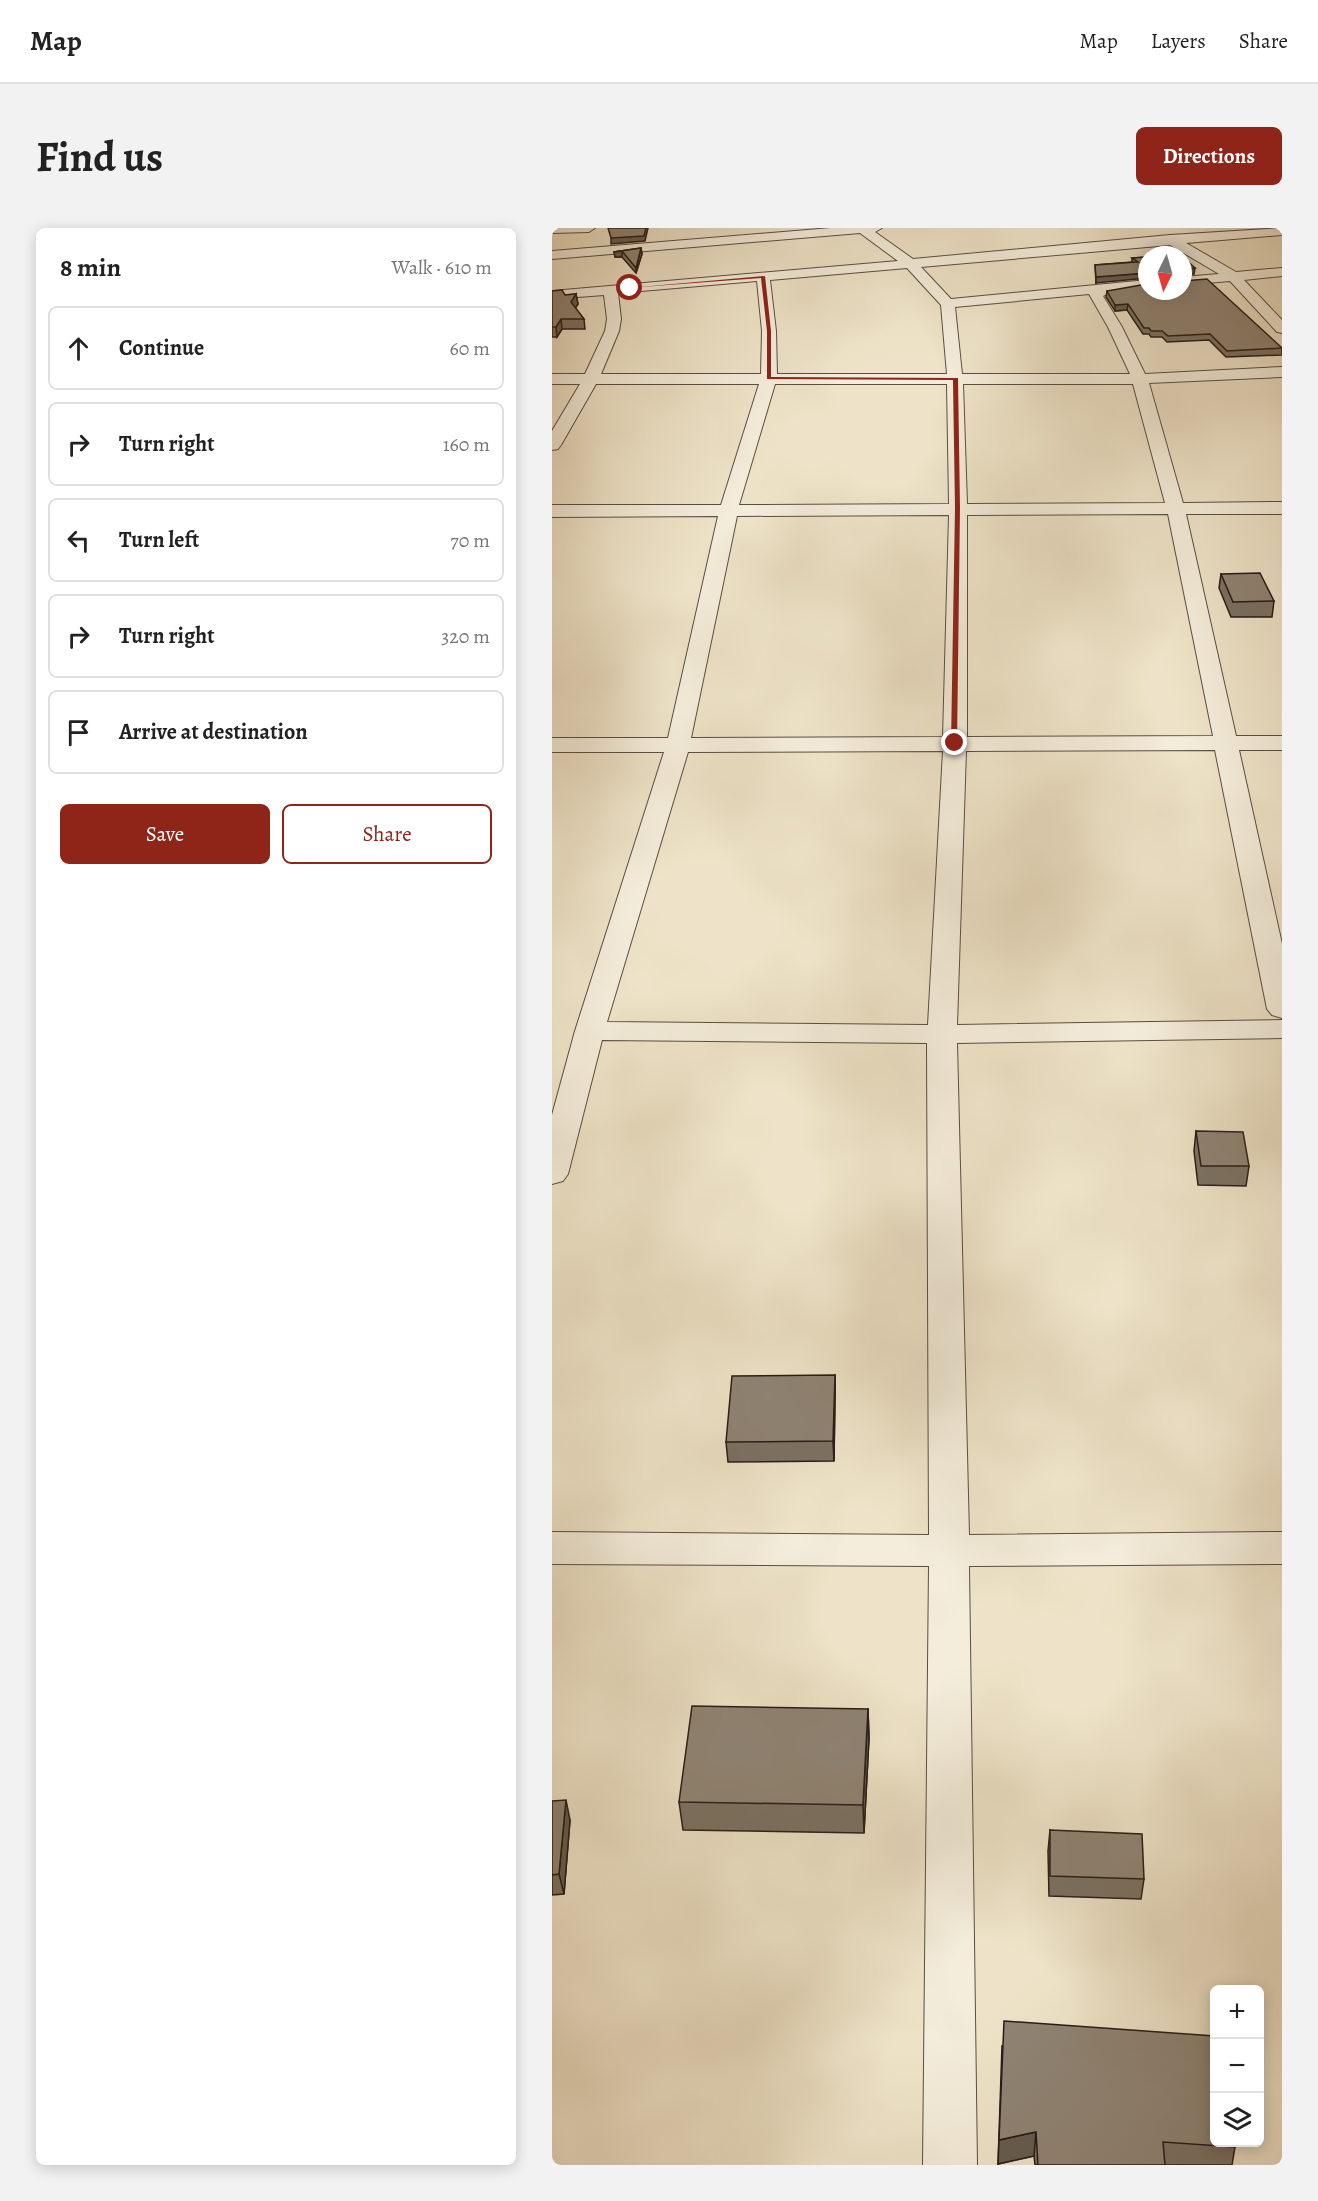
<!DOCTYPE html>
<meta charset="utf-8">
<style>
body{margin:0;font-family:Alegreya,serif;background:#f2f2f2;color:#222}
.controls{position:absolute;right:18px;bottom:18px;display:grid;overflow:hidden;border-radius:9px;box-shadow:0 3px 15px #0003}
.controls button{width:54px;height:54px;display:grid;place-items:center;padding:0;border:0;border-bottom:2px solid #e0e0e0;background:#fff;color:#222;font:30px sans-serif}
.compass{position:absolute;left:586px;top:18px;width:54px;height:54px;border-radius:50%;background:#fff;box-shadow:0 3px 15px #0003;rotate:185deg}
.stop{position:absolute;width:18px;height:18px;margin:-14px;border:4px solid #8f2418;border-radius:50%;background:#fff}
.stop.end{background:#8f2418;border-color:#fff;box-shadow:0 2px 6px #0008}
.list{margin:0;padding:0;list-style:none}
h2{display:flex;justify-content:space-between;align-items:center;height:78px;margin:0;padding:0 24px;font-size:26px}
h2 small{font-size:20px;font-weight:400;color:#767676}
.list li{display:grid;grid-template-columns:39px 1fr auto;gap:18px;align-items:center;box-sizing:border-box;height:84px;margin:0 12px 12px;padding:0 12px;border:2px solid #e0e0e0;border-radius:9px}
.list b{display:block;font-size:22px;white-space:nowrap}
.list em{font-size:20px;font-style:normal;color:#767676}
.actions{display:flex;gap:12px;padding:18px 24px}
.actions a{flex:1;padding:14px 0;border:2px solid #8f2418;border-radius:9px;text-align:center;font-size:21px;color:#8f2418}
.actions .main{background:#8f2418;color:#fff}
.icon{flex:none;width:33px;height:33px;fill:none;stroke:currentColor;stroke-width:2;stroke-linecap:round;stroke-linejoin:round}
.map{position:relative;flex:none;width:730px;height:1937px;overflow:hidden;border-radius:9px}
header{display:flex;align-items:center;gap:36px;box-sizing:border-box;height:84px;padding:0 30px;background:#fff;border-bottom:2px solid #e0e0e0}
header strong{font-size:28px}
nav{display:flex;gap:33px;margin-inline-start:auto;font-size:21px}
.intro{display:flex;align-items:center;justify-content:space-between;box-sizing:border-box;height:144px;padding:0 36px}
h1{margin:0;font-size:42px}
.button{padding:15px 27px;border-radius:9px;background:#8f2418;color:#fff;font-size:21px;font-weight:700}
main{display:flex;gap:36px;padding:0 36px}
aside{flex:1;background:#fff;border-radius:9px;box-shadow:0 3px 15px #0003}
.map>svg:first-child{display:block}
.lines{fill:none;stroke-linecap:round;stroke-linejoin:round}
.minor-casing{stroke:#5a4e43;stroke-width:2}
.minor{fill:#f4eddb;fill-rule:evenodd}
.wall{fill:#7b7163;stroke:#281c17;stroke-width:1.5}
.shaded-wall{fill:#645c50;stroke:#281c17;stroke-width:1.5}
.building{fill:#8f8373;stroke:#281c17;stroke-width:1.5}
.route{fill:#8f2418}
</style>
<header>
<strong>Map</strong>
<nav><a>Map</a><a>Layers</a><a>Share</a></nav>
</header>
<div class="intro"><h1>Find us</h1><a class="button">Directions</a></div>
<main>
<aside>
<h2>8 min<small>Walk · 610 m</small></h2>
<ul class="list">
<li><svg class="icon" aria-label="ahead" viewBox="0 0 24 24"><path d="M12 20V5M6 11l6-6 6 6"/></svg><div><b>Continue</b></div><em>60 m</em></li>
<li><svg class="icon" aria-label="right" viewBox="0 0 24 24"><path d="M7 20v-9h11M14 6l5 5-5 5"/></svg><div><b>Turn right</b></div><em>160 m</em></li>
<li><svg class="icon" aria-label="left" viewBox="0 0 24 24"><path d="M17 20v-9H6M10 6l-5 5 5 5"/></svg><div><b>Turn left</b></div><em>70 m</em></li>
<li><svg class="icon" aria-label="right" viewBox="0 0 24 24"><path d="M7 20v-9h11M14 6l5 5-5 5"/></svg><div><b>Turn right</b></div><em>320 m</em></li>
<li><svg class="icon" aria-label="arrive" viewBox="0 0 24 24"><path d="M6 21V4h12l-3 4 3 4H6"/></svg><div><b>Arrive at destination</b></div></li>
</ul>
<div class="actions"><a class="main">Save</a><a>Share</a></div>
</aside>
<div class="map">
<svg width="730" height="1937" viewBox="0 0 730 1937">
<rect width="100%" height="100%" fill="#eee3c8"/>
<filter id="stains"><feTurbulence type="fractalNoise" baseFrequency=".00333" numOctaves="4"/><feColorMatrix values="0 0 0 0 .2 0 0 0 0 .09 0 0 0 0 .02 0 0 0 .5 -.17"/></filter>
<radialGradient id="worn" r=".72"><stop offset=".6" stop-color="#630" stop-opacity="0"/><stop offset="1" stop-color="#630" stop-opacity=".3"/></radialGradient>
<g class="lines">
<g class="minor-casing">
<g id="minor">
<polygon points="0,0 43,0 37,4 0,5"/>
<path d="M 279,0 L 330,0 L 323,4 L 361,31 L 618,7 L 730,0 L 730,7 L 634,15 L 684,44 L 730,40 L 730,48 L 692,52 L 730,92 L 730,105 L 725,104 L 678,53 L 631,57 L 631,49 L 667,46 L 618,17 L 369,39 L 399,71 L 595,52 L 595,60 L 560,64 L 551,68 L 570,99 L 593,146 L 730,139 L 730,149 L 597,155 L 631,275 L 730,274 L 730,286 L 634,286 L 684,508 L 730,508 L 730,522 L 687,522 L 730,716 L 730,790 L 720,787 L 715,781 L 663,522 L 414,523 L 405,797 L 730,792 L 730,810 L 405,815 L 417,1307 L 730,1304 L 730,1336 L 417,1338 L 425,1937 L 371,1937 L 377,1338 L 0,1336 L 0,1304 L 377,1307 L 375,815 L 50,812 L 16,946 L 11,953 L 0,956 L 0,887 L 23,803 L 112,524 L 0,524 L 0,510 L 116,510 L 166,288 L 0,289 L 0,277 L 169,277 L 207,156 L 44,156 L 9,217 L 6,221 L 0,222 L 0,203 L 28,156 L 0,156 L 0,146 L 33,146 L 53,103 L 55,91 L 52,67 L 0,71 L 0,63 L 346,33 L 308,5 L 0,31 L 0,23 ZM 355,40 L 389,77 L 395,146 L 225,146 L 224,103 L 218,52 ZM 205,53 L 210,103 L 209,146 L 49,146 L 67,103 L 69,91 L 66,65 ZM 537,66 L 556,99 L 578,146 L 410,146 L 403,79 ZM 223,156 L 395,156 L 397,276 L 187,277 ZM 411,156 L 581,156 L 613,275 L 415,276 ZM 616,286 L 661,508 L 415,509 L 415,287 ZM 397,287 L 391,509 L 139,510 L 185,288 ZM 391,523 L 376,797 L 55,794 L 136,524 Z"/>
</g>
</g>
<use href="#minor" class="minor"/>
</g>
<g class="wall">
<polygon points="89,20 90,26 84,45 70,29 63,29 62,24"/>
<polygon points="595,29 544,55 543,37 580,34 580,30"/>
<polygon points="0,63 13,67 24,66 26,76 23,80 32,91 33,101 10,101 5,109 0,109"/>
<polygon points="555,63 730,120 730,127 674,129 657,112 615,114 610,109 599,109 597,106 591,106 575,82 563,83 554,69"/>
<polygon points="669,346 722,373 720,389 679,389 667,360"/>
<polygon points="644,903 697,938 694,958 646,957 642,923"/>
<polygon points="283,1147 283,1167 282,1233 176,1234 174,1214"/>
<polygon points="316,1481 317,1510 312,1605 131,1602 127,1574"/>
<polygon points="0,1573 18,1592 12,1666 0,1667"/>
<polygon points="498,1602 592,1651 589,1671 497,1668 496,1623"/>
<polygon points="450,1818 683,1919 680,1937 483,1937 482,1928 446,1936"/>
</g>
<g class="shaded-wall">
<polygon points="94,0 96,0 93,13 59,16 59,10"/>
<polygon points="89,20 90,26 84,45 84,40"/>
<polygon points="70,23 70,29 63,29 62,24"/>
<polygon points="643,40 642,46 631,47 631,42"/>
<polygon points="595,45 595,50 544,55 544,49"/>
<polygon points="24,66 26,76 20,85 19,74"/>
<polygon points="576,76 575,82 563,83 563,77"/>
<polygon points="9,91 10,101 5,109 4,99"/>
<polygon points="283,1147 283,1167 282,1233 281,1213"/>
<polygon points="316,1481 317,1510 312,1605 311,1577"/>
<polygon points="14,1572 18,1592 12,1666 7,1646"/>
<polygon points="484,1904 482,1928 446,1936 447,1912"/>
</g>
<g class="building">
<polygon points="56,0 94,0 92,8 59,10"/>
<polygon points="89,20 84,40 70,23 62,24"/>
<polygon points="595,29 595,45 544,49 543,37 586,34 580,30"/>
<polygon points="631,29 643,40 631,42"/>
<polygon points="655,51 730,120 675,123 658,106 616,108 610,103 599,103 597,100 592,100 576,76 563,77 555,63 595,56 595,63 631,63 631,53"/>
<polygon points="10,62 13,67 24,66 19,74 32,91 9,91 4,99 0,99 0,63"/>
<polygon points="708,345 722,373 681,374 669,346"/>
<polygon points="644,903 691,904 697,938 649,938"/>
<polygon points="283,1147 281,1213 174,1214 180,1148"/>
<polygon points="140,1478 316,1481 311,1577 127,1574"/>
<polygon points="14,1572 7,1646 0,1647 0,1573"/>
<polygon points="498,1602 590,1606 592,1651 498,1648"/>
<polygon points="452,1793 663,1808 663,1914 683,1914 683,1919 611,1914 613,1937 486,1937 484,1904 447,1912"/>
</g>
<polygon class="route" points="213,48 219,103 219,149 406,150 408,280 405,516 399,515 403,280 401,152 215,151 215,103 209,50 76,60"/>
<rect width="100%" height="100%" filter="url(#stains)"/>
<rect width="100%" height="100%" fill="url(#worn)"/>
</svg>
<div class="controls">
<button>+</button>
<button>−</button>
<button><svg class="icon" aria-label="layers" viewBox="0 0 24 24"><path d="M12 4l9 5-9 5-9-5zM3 14l9 5 9-5"/></svg></button>
</div>
<svg class="compass" viewBox="-18 -18 36 36"><path d="M0-13l5 13h-10z" fill="#e53935"/><path d="M0 13l5-13h-10z" fill="#767676"/></svg>
<div class="stop" style="left:78px;top:60px"></div>
<div class="stop end" style="left:403px;top:515px"></div>
</div>
</main>
